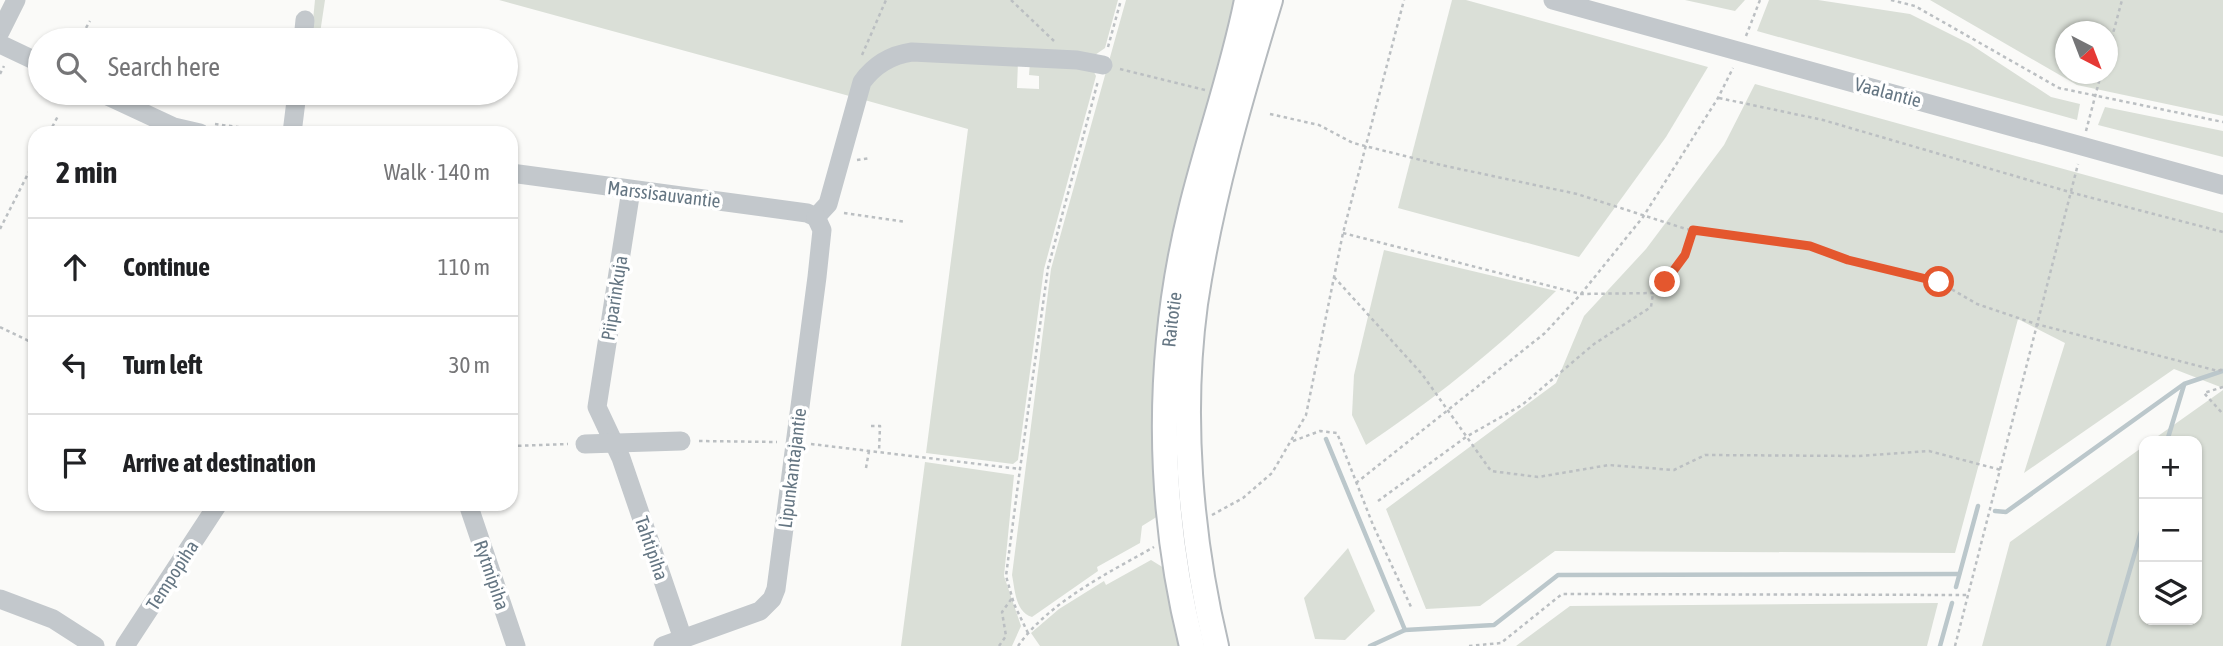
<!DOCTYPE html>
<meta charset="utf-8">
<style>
body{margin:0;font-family:"Asap Condensed",sans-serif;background:#f2f2f2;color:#202124}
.controls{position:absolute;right:21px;bottom:21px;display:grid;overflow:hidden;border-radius:14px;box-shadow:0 2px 5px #0004}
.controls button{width:63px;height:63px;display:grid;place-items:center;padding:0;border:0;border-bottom:2px solid #e0e0e0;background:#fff;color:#202124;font:35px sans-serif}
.compass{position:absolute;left:2055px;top:21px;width:63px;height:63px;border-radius:50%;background:#fff;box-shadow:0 2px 5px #0004;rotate:138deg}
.stop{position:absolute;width:21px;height:21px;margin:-16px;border:5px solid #e4572e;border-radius:50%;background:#fff}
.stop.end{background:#e4572e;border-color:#fff;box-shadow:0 2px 7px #0008}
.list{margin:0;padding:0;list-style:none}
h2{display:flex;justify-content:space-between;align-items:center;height:91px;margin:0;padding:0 28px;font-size:30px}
h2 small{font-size:23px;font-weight:400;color:#757577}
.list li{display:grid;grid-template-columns:46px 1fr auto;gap:21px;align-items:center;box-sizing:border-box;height:98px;padding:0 28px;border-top:2px solid #e0e0e0}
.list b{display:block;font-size:26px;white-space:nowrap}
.list em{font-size:23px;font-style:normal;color:#757577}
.icon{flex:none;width:38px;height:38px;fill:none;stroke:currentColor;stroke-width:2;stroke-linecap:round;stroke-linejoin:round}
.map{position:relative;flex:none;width:2223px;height:646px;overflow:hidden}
.search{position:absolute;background:#fff;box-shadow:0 2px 5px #0004;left:28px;top:28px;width:490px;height:77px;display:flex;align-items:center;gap:18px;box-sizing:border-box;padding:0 24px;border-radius:38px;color:#757577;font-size:26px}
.panel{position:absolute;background:#fff;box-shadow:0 2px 5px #0004;left:28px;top:126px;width:490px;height:385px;border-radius:21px}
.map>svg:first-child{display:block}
.green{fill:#dadfd7;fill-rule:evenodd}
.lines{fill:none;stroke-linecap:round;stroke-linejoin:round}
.stream{stroke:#bbc7cb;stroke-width:4.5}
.major-casing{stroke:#b5babe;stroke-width:28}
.path{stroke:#bbbfc2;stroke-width:2.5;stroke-dasharray:3.5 3.5;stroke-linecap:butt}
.minor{stroke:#c3c8cc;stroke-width:19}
.major{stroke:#fff;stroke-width:24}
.route{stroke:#e4572e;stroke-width:9}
.labels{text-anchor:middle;stroke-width:7;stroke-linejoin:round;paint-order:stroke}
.street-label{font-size:19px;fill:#657683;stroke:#fff}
</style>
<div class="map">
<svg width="2223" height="646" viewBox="0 0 2223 646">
<rect width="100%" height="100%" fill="#fafaf8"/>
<g class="green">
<polygon points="315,0 325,0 319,40 311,40"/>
<polygon points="499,0 1118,0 1105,48 1095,55 912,48 853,97"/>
<path d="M 1126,0 L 1240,0 L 1163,513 L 1142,526 L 1140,543 L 1097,567 L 1098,571 L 1032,617 C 1015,612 1015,589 1012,575 L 1051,269 Z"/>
<polygon points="1452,0 1466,0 1708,67 1666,137 1579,257 1398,208"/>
<polygon points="1685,0 1745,0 1735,11"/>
<polygon points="1769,0 1818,0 1910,14 1970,44 2051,97 2080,104 2077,120 1757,31"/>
<path d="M 1930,0 L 2223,0 L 2223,116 L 2077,85 ZM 2066,32 L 2108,32 L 2108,74 L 2066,74 Z"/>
<polygon points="900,58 1018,62 1017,88 1039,89 1039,76 1029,75 1030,62 1093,70 1096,76 1044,269 1018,460 1013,464 926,453 968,129 861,99 866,85"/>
<polygon points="1755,84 2223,213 2223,388 2174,369 2024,473 2065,343 2018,319 1955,553 1555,551 1480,606 1426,609 1386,509 1556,383 1584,316 1646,249 1724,145"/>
<polygon points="2105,107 2223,131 2223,157 2098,125"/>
<path d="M 1384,250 L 1556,291 C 1495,351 1437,397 1366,445 L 1352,415 L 1354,375 Z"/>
<polygon points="2223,390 2223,646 1982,646 2010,542 2144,446 2144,620 2197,620 2197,441 2151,441"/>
<polygon points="925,462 1014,475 1004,576 1021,626 1012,646 901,646"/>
<polygon points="1348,548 1375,611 1345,640 1315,639 1304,598"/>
<polygon points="1151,560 1164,568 1186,646 1040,646 1031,633 1059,609 1104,581 1106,585"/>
<polygon points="1938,603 1927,646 1516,646 1570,606"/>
</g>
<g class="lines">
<g class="stream">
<polyline points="1326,439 1405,630"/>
<polyline points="2167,441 2184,385"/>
<polyline points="1995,511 2006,512 2184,384 2223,371"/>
<polyline points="1956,587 1978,506"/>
<polyline points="1370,646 1405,630 1494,625 1558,575 1959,574"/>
<polyline points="1940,646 1952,603"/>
<polyline points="2108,646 2144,521"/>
</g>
<g class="major-casing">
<g id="major">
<path id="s1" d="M 1192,646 C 1156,503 1156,353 1191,210 C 1208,140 1233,71 1247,0"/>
<path d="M 1216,646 C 1190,537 1180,415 1195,304 C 1210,202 1240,99 1270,0"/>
</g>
</g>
<g class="path">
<polyline points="1011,0 1054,41"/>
<polyline points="1891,0 1915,6 2059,88 2223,122"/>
<polyline points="1746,36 1760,0"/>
<polyline points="79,40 90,21"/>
<polyline points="405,40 417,32"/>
<polyline points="1108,47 1121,0"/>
<polyline points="2108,52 2122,0"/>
<polyline points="862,55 886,0"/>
<polyline points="1120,69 1205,90"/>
<polyline points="0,74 4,66"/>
<polyline points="1719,98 1823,120 2073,193 2223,232"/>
<polyline points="1270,114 1319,125 1353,143 1441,165 1577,194 1686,229 1810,246 1848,260 1939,282 1977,304 2036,324 2218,371 2223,369"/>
<polyline points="215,124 275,132"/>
<polyline points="36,131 40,133"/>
<polyline points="2086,131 2101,74"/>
<polyline points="49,133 58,116"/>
<polyline points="857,160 870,158"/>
<polyline points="844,213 906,222"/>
<polyline points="0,229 35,160"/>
<path d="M 1343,233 L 1581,294 L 1653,293 C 1673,275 1685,255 1693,230"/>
<polyline points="1334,277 1422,374 1491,471 1538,477 1609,465 1674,470 1705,455 1859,456 1929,451 2001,470"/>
<polyline points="0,327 35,344"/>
<polyline points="2223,387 2204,393 2223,414"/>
<polyline points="871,426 880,426 879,452"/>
<polyline points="699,441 777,442"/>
<polyline points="1293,441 1320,431 1337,433 1373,525 1412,609"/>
<polyline points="811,444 1020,469"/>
<polyline points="511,446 568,444"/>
<polyline points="866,468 869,451"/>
<polyline points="1356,483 1545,333 1581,294 1643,217 1718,98 1733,68"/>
<polyline points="1378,501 1466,437 1522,405 1594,344 1651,307 1653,293"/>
<polyline points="1212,515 1243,498 1272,473 1306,415 1343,233 1404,0"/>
<polyline points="1028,633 1014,604 1006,576 1020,469 1048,268 1098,81"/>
<polyline points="999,646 1006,636 1002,612 1012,598"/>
<path d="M 1018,646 C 1049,602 1108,573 1154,547"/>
<polyline points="1469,646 1501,643 1562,594 1969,595"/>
<polyline points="1955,646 2078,164"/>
</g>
<g class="minor">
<polyline points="1553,0 2223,185"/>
<polyline points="0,32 16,0"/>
<polyline points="303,40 305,20"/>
<polyline points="0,44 40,63"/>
<polyline points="101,93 174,127 200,133"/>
<polyline points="292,133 297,93"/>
<polyline points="511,173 807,213 816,217"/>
<polyline points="631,190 597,407 621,458 683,639"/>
<path d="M 816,217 L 828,204 L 862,82 C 875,64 891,55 912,52 L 1077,60 L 1103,65"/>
<polyline points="585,444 681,441"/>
<polyline points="468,504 516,646"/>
<polyline points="0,599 53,619 95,646"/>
<polyline points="125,646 218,504"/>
<polyline points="663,646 760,611 772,599 776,589 817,277 822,230 816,217"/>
</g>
<use href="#major" class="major"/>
</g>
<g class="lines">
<polyline class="route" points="1665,282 1685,255 1693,230 1810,246 1848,260 1939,282"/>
</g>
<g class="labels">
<g class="street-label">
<text transform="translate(1888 92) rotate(15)" y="7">Vaalantie</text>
<text transform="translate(664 194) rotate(7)" y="7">Marssisauvantie</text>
<text transform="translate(614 298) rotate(-81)" y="7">Piiparinkuja</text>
<text dy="7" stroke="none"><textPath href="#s1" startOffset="329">Raitotie</textPath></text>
<text transform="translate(792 468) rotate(-83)" y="7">Lipunkantajantie</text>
<text transform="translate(652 548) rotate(71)" y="7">Tahtipiha</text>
<text transform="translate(172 575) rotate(-57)" y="7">Tempopiha</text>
<text transform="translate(492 575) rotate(71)" y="7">Rytmipiha</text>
</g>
</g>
</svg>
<div class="controls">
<button>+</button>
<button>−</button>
<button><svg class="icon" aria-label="layers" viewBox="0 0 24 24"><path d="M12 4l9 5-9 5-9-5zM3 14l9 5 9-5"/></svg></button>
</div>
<svg class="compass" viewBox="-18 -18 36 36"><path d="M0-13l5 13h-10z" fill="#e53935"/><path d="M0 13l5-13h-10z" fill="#757577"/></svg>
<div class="stop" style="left:1939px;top:282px"></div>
<div class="stop end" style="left:1665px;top:282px"></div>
<div class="search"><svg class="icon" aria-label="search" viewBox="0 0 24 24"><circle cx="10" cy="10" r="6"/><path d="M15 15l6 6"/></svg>Search here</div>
<section class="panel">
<h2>2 min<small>Walk · 140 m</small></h2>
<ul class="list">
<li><svg class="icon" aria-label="ahead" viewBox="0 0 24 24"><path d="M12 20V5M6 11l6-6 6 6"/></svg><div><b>Continue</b></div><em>110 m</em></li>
<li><svg class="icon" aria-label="left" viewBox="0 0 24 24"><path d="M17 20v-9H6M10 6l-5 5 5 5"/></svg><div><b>Turn left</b></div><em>30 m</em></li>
<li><svg class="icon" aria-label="arrive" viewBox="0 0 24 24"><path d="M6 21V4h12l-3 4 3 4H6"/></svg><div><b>Arrive at destination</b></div></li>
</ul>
</section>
</div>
